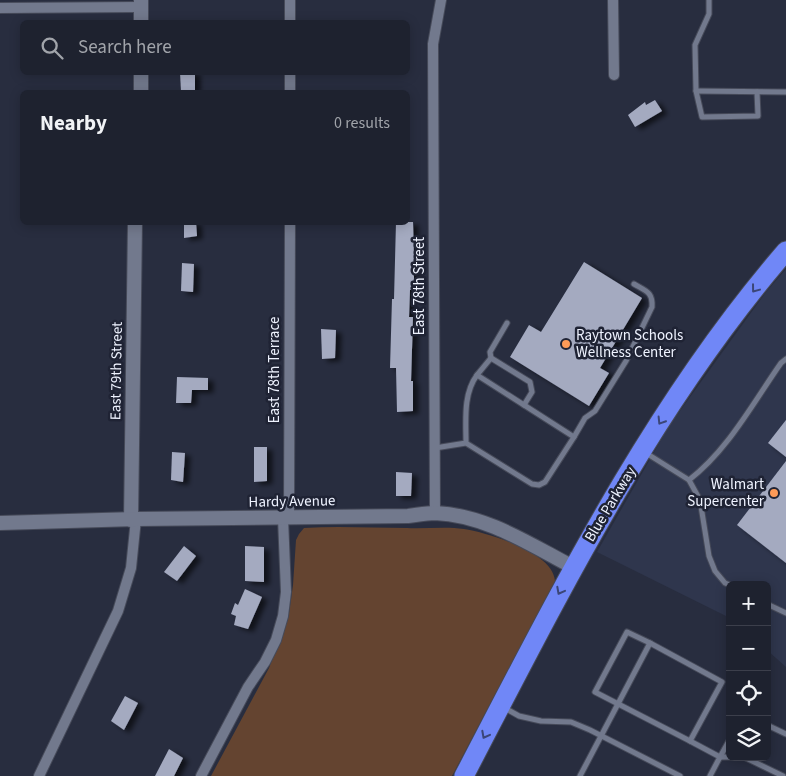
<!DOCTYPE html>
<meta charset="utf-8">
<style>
body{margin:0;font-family:"Source Sans 3",sans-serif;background:#262a37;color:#f1f3f6}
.controls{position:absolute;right:15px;bottom:15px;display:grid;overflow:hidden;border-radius:8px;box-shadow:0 2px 12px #0003}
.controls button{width:45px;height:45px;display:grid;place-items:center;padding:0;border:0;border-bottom:1px solid #3c3f4b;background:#1e222f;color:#f1f3f6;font:25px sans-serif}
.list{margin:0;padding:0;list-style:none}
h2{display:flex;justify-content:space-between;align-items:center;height:65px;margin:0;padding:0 20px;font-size:21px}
h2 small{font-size:16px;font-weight:400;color:#a1a4aa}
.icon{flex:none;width:28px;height:28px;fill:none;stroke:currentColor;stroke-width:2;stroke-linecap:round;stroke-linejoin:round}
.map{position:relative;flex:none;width:786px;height:776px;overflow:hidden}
.search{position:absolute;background:#1e222f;box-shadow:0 2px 12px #0003;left:20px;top:20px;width:390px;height:55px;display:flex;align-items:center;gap:12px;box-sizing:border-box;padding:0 18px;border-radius:8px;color:#a1a4aa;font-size:19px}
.panel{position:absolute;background:#1e222f;box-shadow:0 2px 12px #0003;left:20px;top:90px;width:390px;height:135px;border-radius:8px}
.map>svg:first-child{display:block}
.built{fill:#2f364d}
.green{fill:#644430}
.building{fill:#a4aac0;filter:url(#shadow)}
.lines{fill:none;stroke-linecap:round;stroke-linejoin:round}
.lane-casing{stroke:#464a59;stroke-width:7}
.street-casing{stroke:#464a59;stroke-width:12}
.secondary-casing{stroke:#464a59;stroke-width:16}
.highway-casing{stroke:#464a59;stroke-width:21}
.lane{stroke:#72798d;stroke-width:5}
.street{stroke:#72798d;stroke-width:10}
.secondary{stroke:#72798d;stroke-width:14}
.highway{stroke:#7087f7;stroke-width:19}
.oneway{stroke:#3b4678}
.poi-dot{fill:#fe9b58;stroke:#1f2334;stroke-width:2}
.labels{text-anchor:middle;stroke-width:5;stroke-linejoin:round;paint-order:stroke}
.street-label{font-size:15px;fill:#eff3ff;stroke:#1f2334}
.poi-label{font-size:15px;fill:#eff3ff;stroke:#1f2334;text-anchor:start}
</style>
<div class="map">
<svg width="786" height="776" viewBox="0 0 786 776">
<defs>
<filter id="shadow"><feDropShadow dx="5.5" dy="3" stdDeviation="2.5" flood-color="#0009"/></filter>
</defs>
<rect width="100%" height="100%" fill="#282d3f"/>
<polygon class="built" points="786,269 786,667 767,650 767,585 730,585 730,618 597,552 669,426 766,292"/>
<path class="green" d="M 304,528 C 338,526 373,528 407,528 C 426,529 446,526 464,529 C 489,533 553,552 555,581 L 452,776 L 211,776 L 269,668 L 289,613 L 293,585 L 296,540 L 299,534 Z"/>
<g class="building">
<polygon points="180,72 195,72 195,92 181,92"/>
<polygon points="655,100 662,111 635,127 628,115 645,102 646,105"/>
<polygon points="184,222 196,222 197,236 184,238"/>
<polygon points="396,222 413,222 414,260 414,290 410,290 409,317 413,317 411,381 413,381 413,411 397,412 396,368 390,368 392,299 394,299"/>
<polygon points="584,262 642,298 600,368 609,373 589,406 510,357 529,325 541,332"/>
<polygon points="182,263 194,264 193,292 181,291"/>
<polygon points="321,329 336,330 335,358 322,359"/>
<polygon points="177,377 208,378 208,390 192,390 191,403 176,403"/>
<polygon points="786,420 786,457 768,443"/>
<polygon points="254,447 267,447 267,481 254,482"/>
<polygon points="172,452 185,453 183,482 171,480"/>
<polygon points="786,461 786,563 737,525"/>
<polygon points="396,472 412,473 411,496 396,496"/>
<polygon points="184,546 196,556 177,581 164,572"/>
<polygon points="245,546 264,547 264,582 245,581"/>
<polygon points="245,589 262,597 248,629 234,625 236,616 231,614 235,603 238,605"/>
<polygon points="125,696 138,703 124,730 111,721"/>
<polygon points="169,749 183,758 174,776 155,776"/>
</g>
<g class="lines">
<g class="lane-casing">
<g id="lane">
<polyline points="709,0 709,14 695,45 696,91 702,117 758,116 757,92"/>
<polyline points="696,91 786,92"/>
<polyline points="491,358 490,352 507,323"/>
<polyline points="477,375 491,358 530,382 532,392 524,405"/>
<path d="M 574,437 L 585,418 L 595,411 L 626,361 L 652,307 C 653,292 646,291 634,284"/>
<path d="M 435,448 L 466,443 C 466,420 463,394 477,375 L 574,437 L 545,482 L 539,485 L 532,484 L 466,443"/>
<path d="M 646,453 L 689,480 C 728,450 753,403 781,363 L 786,359"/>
<polyline points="689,480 700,500 709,556 715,571 725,583 730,585"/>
<polyline points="767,604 786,613"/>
<polyline points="650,643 627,632 595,692 690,741"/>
<polyline points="503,707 519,716 541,721 571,722 590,730 680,776"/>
<polyline points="767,725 786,734"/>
<polyline points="730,739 720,757 744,757 783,776"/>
<polyline points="580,776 650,643 722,682 690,741 720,757 710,776"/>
</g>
</g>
<g class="street-casing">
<g id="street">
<polyline points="613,0 614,75"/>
<polyline points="0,8 141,7"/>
<polyline points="290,22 290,0"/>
<polyline points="290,92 290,72"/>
<polyline points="435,513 433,44 441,0"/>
<polyline points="289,518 290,222"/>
<polyline points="39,776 118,611 131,568 136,519"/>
<polyline points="201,776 248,687 265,662 276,640 283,616 286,592 283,518"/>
</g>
</g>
<g class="secondary-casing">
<g id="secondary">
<polyline points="141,0 141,22"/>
<polyline points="141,92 141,72"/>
<polyline points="131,520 135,222"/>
<path d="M 0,523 L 136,519 L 408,516 C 417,515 426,513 435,513 C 486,515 529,544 573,567"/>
</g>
</g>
<g class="highway-casing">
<path id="highway" d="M 464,776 C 559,594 651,407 786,251"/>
</g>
<use href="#lane" class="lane"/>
<use href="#street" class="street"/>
<use href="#secondary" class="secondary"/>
<use href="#highway" class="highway"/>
</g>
<defs><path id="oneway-chevron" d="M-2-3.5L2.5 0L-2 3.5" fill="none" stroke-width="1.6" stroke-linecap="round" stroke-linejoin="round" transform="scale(1.25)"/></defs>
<g class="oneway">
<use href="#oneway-chevron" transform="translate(755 289) rotate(127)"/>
<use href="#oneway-chevron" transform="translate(661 421) rotate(122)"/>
<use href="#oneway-chevron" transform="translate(560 591) rotate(118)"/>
<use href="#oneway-chevron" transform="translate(485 735) rotate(118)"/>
</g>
<g class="poi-dot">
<circle cx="566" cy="344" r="5"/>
<circle cx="774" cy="493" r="5"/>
</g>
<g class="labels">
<g class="street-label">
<text transform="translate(419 286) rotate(-90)" y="5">East 78th Street</text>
<text transform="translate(274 370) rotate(-90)" y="5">East 78th Terrace</text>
<text transform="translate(116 371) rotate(-89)" y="5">East 79th Street</text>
<text transform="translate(292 501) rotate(-1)" y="5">Hardy Avenue</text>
<text transform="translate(610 504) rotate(-59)" y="5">Blue Parkway</text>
</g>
<g class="poi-label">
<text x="576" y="340">Raytown Schools<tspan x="576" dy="17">Wellness Center</tspan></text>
<text x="764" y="489" text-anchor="end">Walmart<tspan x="764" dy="17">Supercenter</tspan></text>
</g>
</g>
</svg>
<div class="controls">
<button>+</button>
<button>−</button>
<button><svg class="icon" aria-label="locate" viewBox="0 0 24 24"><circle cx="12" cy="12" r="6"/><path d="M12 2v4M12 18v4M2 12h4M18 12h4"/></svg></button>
<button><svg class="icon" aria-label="layers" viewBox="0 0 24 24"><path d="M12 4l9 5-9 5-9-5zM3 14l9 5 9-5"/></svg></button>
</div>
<div class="search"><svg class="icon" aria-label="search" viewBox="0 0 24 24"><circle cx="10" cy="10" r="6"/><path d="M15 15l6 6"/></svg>Search here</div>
<section class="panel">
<h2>Nearby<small>0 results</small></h2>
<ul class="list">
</ul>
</section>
</div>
